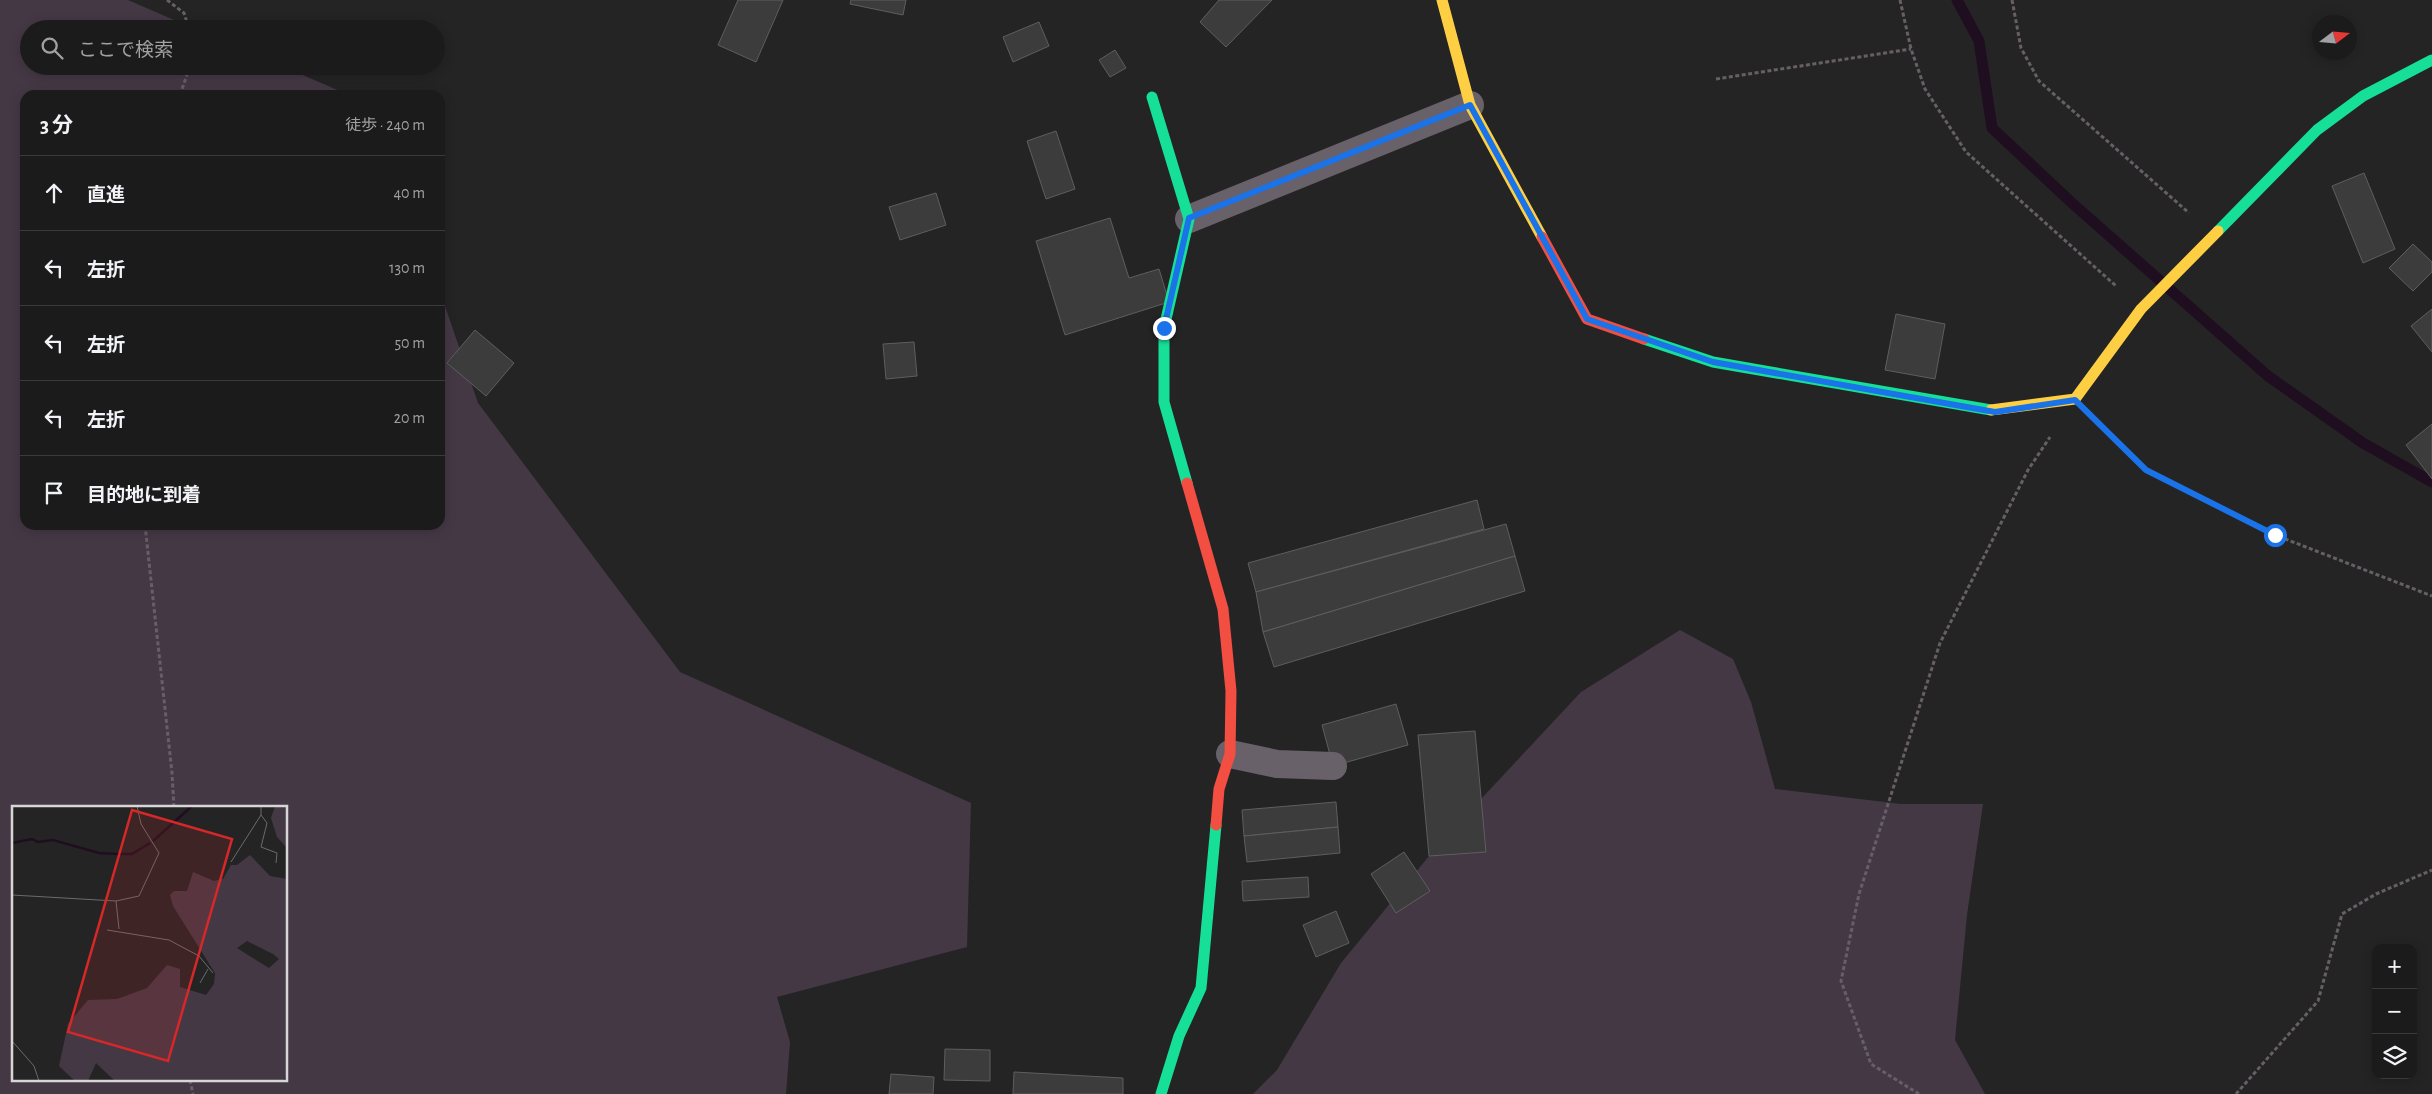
<!DOCTYPE html>
<html lang="ja">
<meta charset="utf-8">
<style>
body{margin:0;font-family:"Alegreya Sans","Noto Sans JP",sans-serif;background:#292829;color:#f1f3f6}
.controls{position:absolute;right:15px;bottom:15px;display:grid;overflow:hidden;border-radius:10px;box-shadow:0 2px 12px #0003}
.controls button{width:45px;height:45px;display:grid;place-items:center;padding:0;border:0;border-bottom:1px solid #3a393b;background:#1c1b1c;color:#f1f3f6;font:25px sans-serif}
.compass{position:absolute;left:2312px;top:15px;width:45px;height:45px;border-radius:50%;background:#1c1b1c;box-shadow:0 2px 12px #0003;rotate:74deg}
.stop{position:absolute;width:15px;height:15px;margin:-11px;border:4px solid #1a73e8;border-radius:50%;background:#fff}
.stop.end{background:#1a73e8;border-color:#fff;box-shadow:0 1px 5px #0008}
.list{margin:0;padding:0;list-style:none}
h2{display:flex;justify-content:space-between;align-items:center;height:65px;margin:0;padding:0 20px;font-size:21px}
h2 small{font-size:16px;font-weight:400;color:#a0a1a3}
.list li{display:grid;grid-template-columns:32px 1fr auto;gap:15px;align-items:center;box-sizing:border-box;height:75px;padding:0 20px;border-top:1px solid #3a393b}
.list b{display:block;font-size:19px;white-space:nowrap}
.list em{font-size:16px;font-style:normal;color:#a0a1a3}
.icon{flex:none;width:28px;height:28px;fill:none;stroke:currentColor;stroke-width:2;stroke-linecap:round;stroke-linejoin:round}
.map{position:relative;flex:none;width:2432px;height:1094px;overflow:hidden}
.search{position:absolute;background:#1c1b1c;box-shadow:0 2px 12px #0003;left:20px;top:20px;width:425px;height:55px;display:flex;align-items:center;gap:12px;box-sizing:border-box;padding:0 18px;border-radius:28px;color:#a0a1a3;font-size:19px}
.panel{position:absolute;background:#1c1b1c;box-shadow:0 2px 12px #0003;left:20px;top:90px;width:425px;height:440px;border-radius:15px}
.map>svg:first-child{display:block}
.green{fill:#443844;fill-rule:evenodd}
.lines{fill:none;stroke-linecap:round;stroke-linejoin:round}
.stream{stroke:#1f0e1f;stroke-width:11}
.building{fill:#3d3c3d;stroke:#5f5e5f}
.path{stroke:#666066;stroke-width:3;stroke-dasharray:4 2.5;stroke-linecap:butt}
.street{stroke:#696169;stroke-width:28}
.fast{stroke:#16e098;stroke-width:11}
.slow{stroke:#ffcf43;stroke-width:11}
.jam{stroke:#f24e42;stroke-width:11}
.route{stroke:#1a73e8;stroke-width:6}
.inset-river{fill:none;stroke:#1f0e1f;stroke-width:2.5}
.inset-road{fill:none;stroke:#6c6b6c;stroke-width:1}
.view{fill:#d62828;fill-opacity:0.15;stroke:#d62828;stroke-width:2.5}
.inset-edge{fill:none;stroke:#d7d5d7;stroke-width:2.5}
</style>
<div class="map">
<svg width="2432" height="1094" viewBox="0 0 2432 1094">
<rect width="100%" height="100%" fill="#252425"/>
<g class="green">
<path d="M 0,0 L 128,0 L 195,29 L 29,29 L 29,66 L 282,66 L 349,95 L 25,95 L 25,525 L 440,525 L 440,291 L 478,403 L 680,672 L 971,803 L 967,947 L 777,997 L 790,1042 L 786,1094 L 0,1094 ZM 14,808 L 286,808 L 286,1080 L 14,1080 Z"/>
<polygon points="1680,630 1733,659 1751,702 1775,789 1901,804 1983,804 1967,915 1955,1040 1985,1094 1253,1094 1277,1070 1341,963 1439,844 1581,692"/>
</g>
<g class="lines">
<polyline class="stream" points="1957,0 1979,41 1992,128 2072,203 2268,376 2363,443 2432,482"/>
</g>
<g class="building">
<polygon points="738,0 783,0 756,62 718,45"/>
<polygon points="851,0 906,0 903,15 850,4"/>
<polygon points="1219,0 1272,0 1226,47 1200,22"/>
<polygon points="1039,22 1049,46 1013,62 1003,37"/>
<polygon points="1115,50 1126,68 1110,77 1099,60"/>
<polygon points="1056,131 1075,189 1046,199 1027,141"/>
<polygon points="2364,173 2395,249 2363,263 2332,186"/>
<polygon points="936,193 946,225 900,240 889,207"/>
<polygon points="1110,218 1129,278 1159,269 1169,302 1065,335 1036,241"/>
<polygon points="2413,244 2432,262 2432,272 2413,291 2389,268"/>
<polygon points="2432,309 2432,352 2411,326"/>
<polygon points="1896,314 1945,324 1935,379 1885,370"/>
<polygon points="475,330 514,363 486,396 447,363"/>
<polygon points="914,342 917,376 886,379 883,344"/>
<polygon points="2432,424 2432,479 2406,445"/>
<polygon points="1477,500 1484,529 1256,592 1248,563"/>
<polygon points="1506,524 1515,556 1263,632 1256,592"/>
<polygon points="1515,556 1525,591 1274,667 1263,632"/>
<polygon points="1396,704 1408,745 1333,766 1322,725"/>
<polygon points="1475,731 1486,852 1429,856 1418,735"/>
<polygon points="1336,802 1338,827 1244,836 1242,810"/>
<polygon points="1338,827 1340,853 1247,862 1244,836"/>
<polygon points="1404,852 1430,891 1396,913 1371,874"/>
<polygon points="1308,877 1309,897 1243,901 1242,881"/>
<polygon points="1336,911 1349,943 1316,957 1303,925"/>
<polygon points="945,1049 990,1050 990,1081 944,1080"/>
<polygon points="1014,1072 1123,1078 1123,1094 1013,1094"/>
<polygon points="891,1074 934,1077 933,1094 889,1094"/>
</g>
<g class="lines">
<g class="path">
<polyline points="167,0 184,13 189,29"/>
<polyline points="1900,0 1911,49 1925,89 1966,152 2116,286"/>
<polyline points="2012,0 2021,48 2039,81 2189,213"/>
<polyline points="1716,79 1911,49"/>
<polyline points="180,95 190,66"/>
<polyline points="2099,423 2146,469 2275,535 2432,596"/>
<polyline points="145,525 172,773 174,808"/>
<polyline points="190,1080 193,1094"/>
<polyline points="1919,1094 1871,1064 1841,981 1859,894 1940,643 2028,470 2050,437"/>
<polyline points="2236,1094 2318,1001 2342,914 2376,894 2432,870"/>
</g>
<g class="street">
<polyline points="1189,219 1470,105"/>
<polyline points="1230,754 1277,764 1333,766"/>
</g>
<g class="fast">
<polyline points="1152,97 1189,219 1164,328 1164,402 1187,483"/>
<polyline points="2218,231 2317,130 2363,96 2432,60"/>
<polyline points="1644,339 1713,362 1991,410"/>
<polyline points="1161,1094 1179,1036 1201,988 1216,825"/>
</g>
<g class="slow">
<polyline points="1442,0 1470,105 1542,237"/>
<polyline points="1991,410 2075,399 2141,309 2218,231"/>
</g>
<g class="jam">
<polyline points="1542,237 1587,319 1644,339"/>
<polyline points="1187,483 1223,609 1231,691 1230,754 1219,789 1216,825"/>
</g>
</g>
<g class="lines">
<polyline class="route" points="1164,328 1189,218 1470,105 1587,319 1713,362 1995,412 2075,400 2146,470 2275,535"/>
</g>
<g transform="translate(12 806)">
<rect width="275" height="275" fill="#252425"/>
<path d="M 263,0 L 275,0 L 275,42 L 265,31 L 259,12 ZM 238,49 L 258,70 L 275,73 L 275,271 L 270,275 L 103,275 L 84,257 L 76,275 L 63,275 L 47,260 L 56,218 L 76,194 L 105,193 L 135,182 L 155,159 L 168,163 L 168,181 L 194,189 L 202,178 L 203,167 L 161,100 L 158,89 L 162,85 L 175,85 L 181,66 L 202,75 L 211,73 L 219,59 L 225,59 ZM 235,135 L 261,148 L 267,153 L 257,162 L 225,142 Z" fill="#443844" fill-rule="evenodd"/>
<path class="inset-river" d="M 141,35 L 180,0M 0,37 L 20,33 L 26,36 L 41,34 L 87,47 L 106,48 L 120,48 L 138,37"/>
<path class="inset-road" d="M 249,0 L 249,9 L 255,17 L 249,41 L 265,47 L 264,57M 219,56 L 249,9M 0,89 L 104,95 L 127,90 L 147,47 L 129,18 L 125,0M 104,95 L 107,123M 95,124 L 157,134 L 187,150 L 201,167M 188,177 L 196,163M 0,235 L 22,260 L 27,275"/>
<path class="view" d="M 120,4 L 220,33 L 156,255 L 56,226 Z"/>
<rect width="275" height="275" class="inset-edge"/>
</g>
</svg>
<div class="controls">
<button>+</button>
<button>−</button>
<button><svg class="icon" aria-label="layers" viewBox="0 0 24 24"><path d="M12 4l9 5-9 5-9-5zM3 14l9 5 9-5"/></svg></button>
</div>
<svg class="compass" viewBox="-18 -18 36 36"><path d="M0-13l5 13h-10z" fill="#e53935"/><path d="M0 13l5-13h-10z" fill="#a0a1a3"/></svg>
<div class="stop" style="left:2275px;top:535px"></div>
<div class="stop end" style="left:1164px;top:328px"></div>
<div class="search"><svg class="icon" aria-label="search" viewBox="0 0 24 24"><circle cx="10" cy="10" r="6"/><path d="M15 15l6 6"/></svg>ここで検索</div>
<section class="panel">
<h2>3 分<small>徒歩 · 240 m</small></h2>
<ul class="list">
<li><svg class="icon" aria-label="ahead" viewBox="0 0 24 24"><path d="M12 20V5M6 11l6-6 6 6"/></svg><div><b>直進</b></div><em>40 m</em></li>
<li><svg class="icon" aria-label="left" viewBox="0 0 24 24"><path d="M17 20v-9H6M10 6l-5 5 5 5"/></svg><div><b>左折</b></div><em>130 m</em></li>
<li><svg class="icon" aria-label="left" viewBox="0 0 24 24"><path d="M17 20v-9H6M10 6l-5 5 5 5"/></svg><div><b>左折</b></div><em>50 m</em></li>
<li><svg class="icon" aria-label="left" viewBox="0 0 24 24"><path d="M17 20v-9H6M10 6l-5 5 5 5"/></svg><div><b>左折</b></div><em>20 m</em></li>
<li><svg class="icon" aria-label="arrive" viewBox="0 0 24 24"><path d="M6 21V4h12l-3 4 3 4H6"/></svg><div><b>目的地に到着</b></div></li>
</ul>
</section>
</div>
